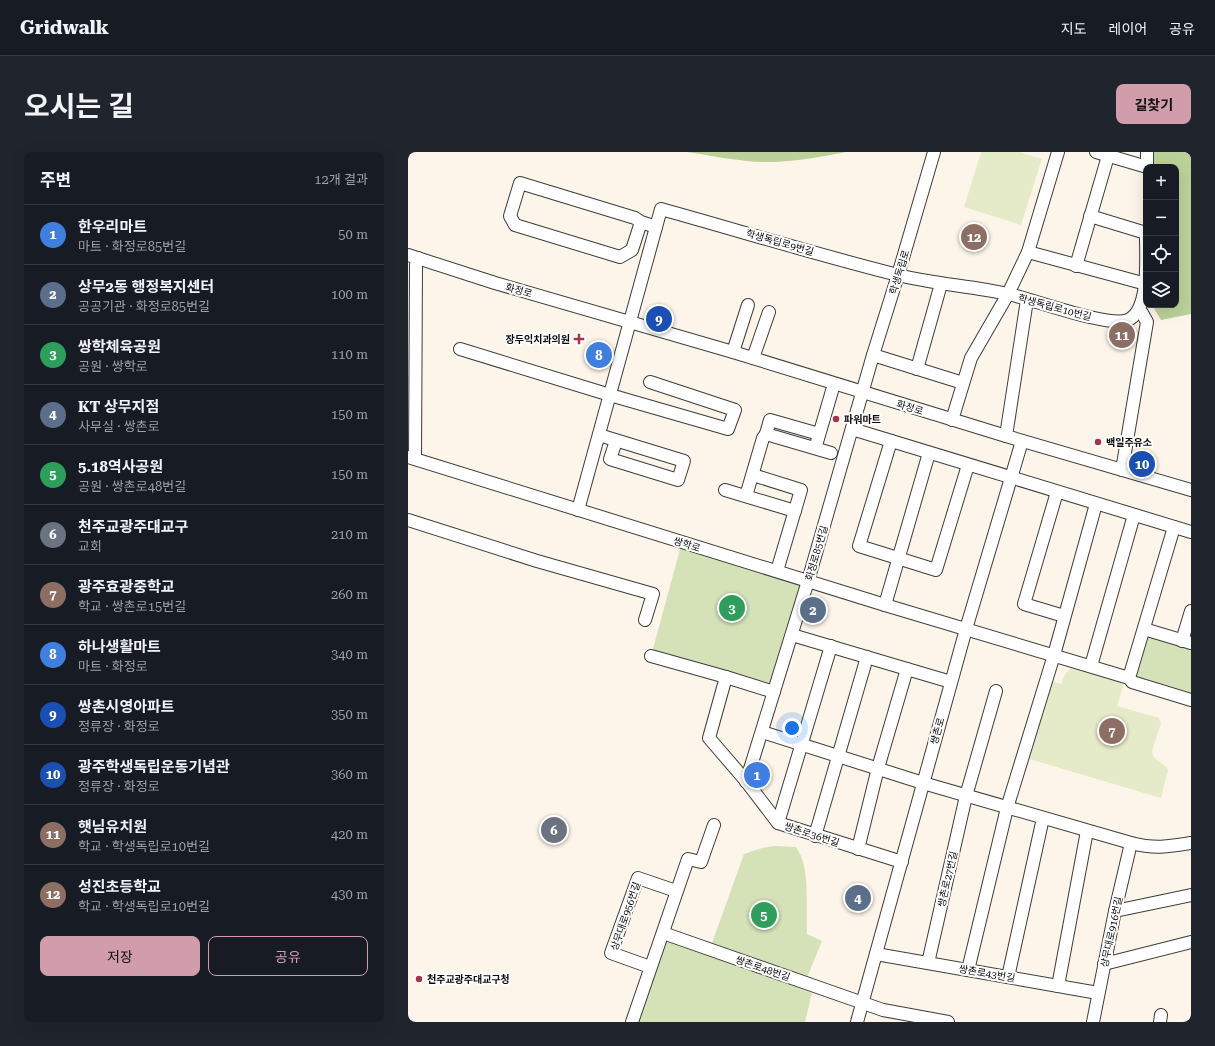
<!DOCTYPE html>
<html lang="ko">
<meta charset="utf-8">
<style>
body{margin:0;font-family:"Roboto Serif","Noto Sans KR",serif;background:#20242c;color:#f1f3f6}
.controls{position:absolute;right:12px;top:12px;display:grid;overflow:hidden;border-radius:8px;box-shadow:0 4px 16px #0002}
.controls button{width:36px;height:36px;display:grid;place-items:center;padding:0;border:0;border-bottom:1px solid #363941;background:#171b24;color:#f1f3f6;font:20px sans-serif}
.you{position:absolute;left:384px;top:576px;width:14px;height:14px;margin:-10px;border:3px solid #fff;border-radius:50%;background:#1a73e8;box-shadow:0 0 0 6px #1a73e833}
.badge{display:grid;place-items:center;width:26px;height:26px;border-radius:50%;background:#d19daa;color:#fff;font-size:13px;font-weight:700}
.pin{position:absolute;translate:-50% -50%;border:2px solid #fff;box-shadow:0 1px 4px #0006}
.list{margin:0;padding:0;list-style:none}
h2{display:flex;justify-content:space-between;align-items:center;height:52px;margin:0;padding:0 16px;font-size:17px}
h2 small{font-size:13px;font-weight:400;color:#9ea1a6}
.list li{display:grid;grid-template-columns:26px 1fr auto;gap:12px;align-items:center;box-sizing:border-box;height:60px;padding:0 16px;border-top:1px solid #363941}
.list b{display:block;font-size:15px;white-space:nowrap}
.list p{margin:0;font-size:13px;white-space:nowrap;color:#9ea1a6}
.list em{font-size:13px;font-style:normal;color:#9ea1a6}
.actions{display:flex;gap:8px;padding:12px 16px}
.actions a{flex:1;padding:9px 0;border:1px solid #d19daa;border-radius:8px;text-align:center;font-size:14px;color:#d19daa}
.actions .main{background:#d19daa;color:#111}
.icon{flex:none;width:22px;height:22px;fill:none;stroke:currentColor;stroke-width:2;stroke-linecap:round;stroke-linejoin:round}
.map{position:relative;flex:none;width:783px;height:870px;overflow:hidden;border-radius:8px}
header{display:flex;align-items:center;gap:24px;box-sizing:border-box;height:56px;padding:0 20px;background:#171b24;border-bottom:1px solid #363941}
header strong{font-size:19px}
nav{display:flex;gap:22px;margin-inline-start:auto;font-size:14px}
.intro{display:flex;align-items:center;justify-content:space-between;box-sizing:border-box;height:96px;padding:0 24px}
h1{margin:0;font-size:28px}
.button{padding:10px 18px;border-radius:8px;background:#d19daa;color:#111;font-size:14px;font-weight:700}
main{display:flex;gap:24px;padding:0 24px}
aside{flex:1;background:#171b24;border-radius:8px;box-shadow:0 4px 16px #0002}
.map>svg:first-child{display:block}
.green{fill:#d5e2b8}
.forest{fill:#bcd199}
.pitch{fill:#e5ebc8}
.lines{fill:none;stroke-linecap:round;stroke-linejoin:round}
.minor-casing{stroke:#3d3d3d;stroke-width:14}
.minor{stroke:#fff;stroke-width:12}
.poi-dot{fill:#a9334d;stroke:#fff;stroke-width:1.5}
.labels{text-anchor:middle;stroke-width:4;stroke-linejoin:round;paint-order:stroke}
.street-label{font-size:10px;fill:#0a0a0a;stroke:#fff}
.poi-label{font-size:10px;font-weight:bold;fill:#0a0a0a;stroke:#fff;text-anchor:start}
</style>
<header>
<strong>Gridwalk</strong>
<nav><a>지도</a><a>레이어</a><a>공유</a></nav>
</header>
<div class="intro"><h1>오시는 길</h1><a class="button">길찾기</a></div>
<main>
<aside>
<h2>주변<small>12개 결과</small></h2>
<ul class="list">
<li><span class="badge" style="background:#3f7fe0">1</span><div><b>한우리마트</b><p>마트 · 화정로85번길</p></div><em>50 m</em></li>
<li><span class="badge" style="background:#5c6f8a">2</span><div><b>상무2동 행정복지센터</b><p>공공기관 · 화정로85번길</p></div><em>100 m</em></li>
<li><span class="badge" style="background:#2e9e5b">3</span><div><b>쌍학체육공원</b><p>공원 · 쌍학로</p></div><em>110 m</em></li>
<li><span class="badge" style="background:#5c6f8a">4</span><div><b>KT 상무지점</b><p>사무실 · 쌍촌로</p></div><em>150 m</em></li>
<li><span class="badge" style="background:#2e9e5b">5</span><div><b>5.18역사공원</b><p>공원 · 쌍촌로48번길</p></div><em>150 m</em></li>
<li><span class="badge" style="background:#6b7280">6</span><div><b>천주교광주대교구</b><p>교회</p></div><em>210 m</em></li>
<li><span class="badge" style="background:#8d6e63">7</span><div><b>광주효광중학교</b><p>학교 · 쌍촌로15번길</p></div><em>260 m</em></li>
<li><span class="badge" style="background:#3f7fe0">8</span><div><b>하나생활마트</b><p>마트 · 화정로</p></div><em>340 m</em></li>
<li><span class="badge" style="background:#1a4fb4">9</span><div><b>쌍촌시영아파트</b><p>정류장 · 화정로</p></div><em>350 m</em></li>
<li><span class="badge" style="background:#1a4fb4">10</span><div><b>광주학생독립운동기념관</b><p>정류장 · 화정로</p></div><em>360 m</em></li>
<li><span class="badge" style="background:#8d6e63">11</span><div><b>햇님유치원</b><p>학교 · 학생독립로10번길</p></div><em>420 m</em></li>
<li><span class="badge" style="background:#8d6e63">12</span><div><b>성진초등학교</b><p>학교 · 학생독립로10번길</p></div><em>430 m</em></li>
</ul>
<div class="actions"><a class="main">저장</a><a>공유</a></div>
</aside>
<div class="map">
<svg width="783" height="870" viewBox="0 0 783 870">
<rect width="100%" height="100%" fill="#fdf5e9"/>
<g class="green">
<polygon points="274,390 400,429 366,540 243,504"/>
<polygon points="738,483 783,494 783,546 724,528"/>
<path d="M 366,694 L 388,695 C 390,699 393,703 394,707 C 401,725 398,762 399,782 L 414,789 L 398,828 L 374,819 L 371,828 L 404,841 L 397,870 L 227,870 L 255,790 L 259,788 L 300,802 L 336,702 L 354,696 Z"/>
</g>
<g class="forest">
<path d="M 279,0 L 438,0 C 414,5 389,9 365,10 C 336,11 307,4 279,0 Z"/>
<polygon points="739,0 783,0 783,162 753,168 744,153 768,153 768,15 739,15"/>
</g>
<g class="pitch">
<polygon points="573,0 611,0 634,7 613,73 556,55"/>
<path d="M 666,516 L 716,531 L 709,554 L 751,566 L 753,571 L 744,599 C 745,610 754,608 760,618 L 753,646 L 618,606 L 641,528 L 653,532 C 656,525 657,518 666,516 Z"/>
</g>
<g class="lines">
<g class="minor-casing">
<g id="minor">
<polyline points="688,0 739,15"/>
<polyline points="739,15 739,0"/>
<polyline points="682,64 738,81"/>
<polyline points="233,70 224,98 212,105 107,73 102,64 112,31 227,66 233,70 248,75"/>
<polyline points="620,100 738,132"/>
<polyline points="0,103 87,131 325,200 598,284 783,338"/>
<polyline points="668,114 700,4"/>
<polyline points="52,197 202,243 320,277 327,258 242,230"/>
<polyline points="325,200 340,153"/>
<polyline points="465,203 555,231"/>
<polyline points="345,206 361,160"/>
<polyline points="509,217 533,132"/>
<polyline points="544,268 563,206 600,142 620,100 650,0"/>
<polyline points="444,277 783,380"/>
<polyline points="411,282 362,268 358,282 423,301"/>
<polyline points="191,283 276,309 270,328 202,307 208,289"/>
<polyline points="598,284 619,148"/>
<polyline points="483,289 451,394 528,418 560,313"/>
<polyline points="409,290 426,232"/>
<polyline points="0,305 477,453 721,526 724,530 783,548"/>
<polyline points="7,307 8,113 10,106"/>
<polyline points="714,318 739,170 734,161 731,158"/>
<polyline points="345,323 393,338 369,419"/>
<polyline points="317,338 387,359"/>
<polyline points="649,340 616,452 656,464"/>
<polyline points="338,344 355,286 358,282"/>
<path d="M 170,358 L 253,57 C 332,79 410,103 490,123 C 526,132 564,134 600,142 C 624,147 701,176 720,168 C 742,158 738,106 738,86"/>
<polyline points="0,368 129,409 245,442 237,468"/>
<polyline points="477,453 521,301"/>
<polyline points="736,477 783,491"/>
<polyline points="384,483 543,530"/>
<polyline points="774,489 783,459"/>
<polyline points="243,504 318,525 366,540"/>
<polyline points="683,514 726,363"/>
<polyline points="318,525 301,586 338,629 370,671 494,710"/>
<polyline points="721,526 766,375"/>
<path d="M 354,580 L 515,631 L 723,691 C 746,697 760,695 783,691"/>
<polyline points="338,630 400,429 465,203 490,123 526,0"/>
<polyline points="370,671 423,494"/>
<polyline points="407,684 459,505"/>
<polyline points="450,697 470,616 499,517"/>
<polyline points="707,759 783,743"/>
<polyline points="255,781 475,858 540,870"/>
<polyline points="468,802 690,841"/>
<polyline points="520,811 558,644 588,539"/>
<polyline points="696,812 783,790"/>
<polyline points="242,815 203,801 230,726 268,739"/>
<polyline points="560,818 599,656 646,503 688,352"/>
<polyline points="600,825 635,666"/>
<polyline points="650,834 679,679"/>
<polyline points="224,870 280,707 293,710 306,673"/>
<polyline points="449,870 558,477 614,289"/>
<polyline points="685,870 707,759 723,691"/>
<polyline points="752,870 753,863"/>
</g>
</g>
<use href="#minor" class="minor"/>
</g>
<g class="poi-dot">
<path d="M169 181h4v4h4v4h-4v4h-4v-4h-4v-4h4z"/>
<circle cx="428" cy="267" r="4"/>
<circle cx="690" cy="290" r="4"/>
<circle cx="11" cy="827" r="4"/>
</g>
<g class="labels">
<g class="street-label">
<text transform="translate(372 90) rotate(16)" y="4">학생독립로9번길</text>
<text transform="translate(491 120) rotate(-73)" y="4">학생독립로</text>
<text transform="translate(111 138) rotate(16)" y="4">화정로</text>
<text transform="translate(647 155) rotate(15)" y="4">학생독립로10번길</text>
<text transform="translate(502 255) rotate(17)" y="4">화정로</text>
<text transform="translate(279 392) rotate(17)" y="4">쌍학로</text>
<text transform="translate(408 401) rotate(-74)" y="4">화정로85번길</text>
<text transform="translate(529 579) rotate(-74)" y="4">쌍촌로</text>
<text transform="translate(404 682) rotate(18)" y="4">쌍촌로36번길</text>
<text transform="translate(539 727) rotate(-77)" y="4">쌍촌로27번길</text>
<text transform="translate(217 764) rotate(-71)" y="4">상무대로956번길</text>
<text transform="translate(703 780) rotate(-78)" y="4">상무대로916번길</text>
<text transform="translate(355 816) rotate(19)" y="4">쌍촌로48번길</text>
<text transform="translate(579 821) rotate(10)" y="4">쌍촌로43번길</text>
</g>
<g class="poi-label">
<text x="162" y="191" text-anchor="end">장두익치과의원</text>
<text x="436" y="271">파워마트</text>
<text x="698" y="294">백일주유소</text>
<text x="19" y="831">천주교광주대교구청</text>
</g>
</g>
</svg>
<div class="controls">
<button>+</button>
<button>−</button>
<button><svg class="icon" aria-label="locate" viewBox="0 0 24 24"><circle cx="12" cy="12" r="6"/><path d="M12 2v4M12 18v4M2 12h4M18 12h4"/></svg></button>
<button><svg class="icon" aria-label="layers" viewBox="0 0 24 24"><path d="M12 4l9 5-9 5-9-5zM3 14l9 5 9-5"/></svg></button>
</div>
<div class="you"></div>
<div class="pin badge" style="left:349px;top:623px;background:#3f7fe0">1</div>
<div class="pin badge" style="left:405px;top:458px;background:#5c6f8a">2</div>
<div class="pin badge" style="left:324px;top:456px;background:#2e9e5b">3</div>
<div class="pin badge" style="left:450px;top:746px;background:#5c6f8a">4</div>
<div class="pin badge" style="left:356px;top:763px;background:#2e9e5b">5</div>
<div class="pin badge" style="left:146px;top:678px;background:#6b7280">6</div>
<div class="pin badge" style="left:704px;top:579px;background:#8d6e63">7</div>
<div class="pin badge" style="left:191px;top:203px;background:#3f7fe0">8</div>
<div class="pin badge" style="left:251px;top:167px;background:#1a4fb4">9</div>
<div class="pin badge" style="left:734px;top:312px;background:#1a4fb4">10</div>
<div class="pin badge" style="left:714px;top:183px;background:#8d6e63">11</div>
<div class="pin badge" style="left:566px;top:85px;background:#8d6e63">12</div>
</div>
</main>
